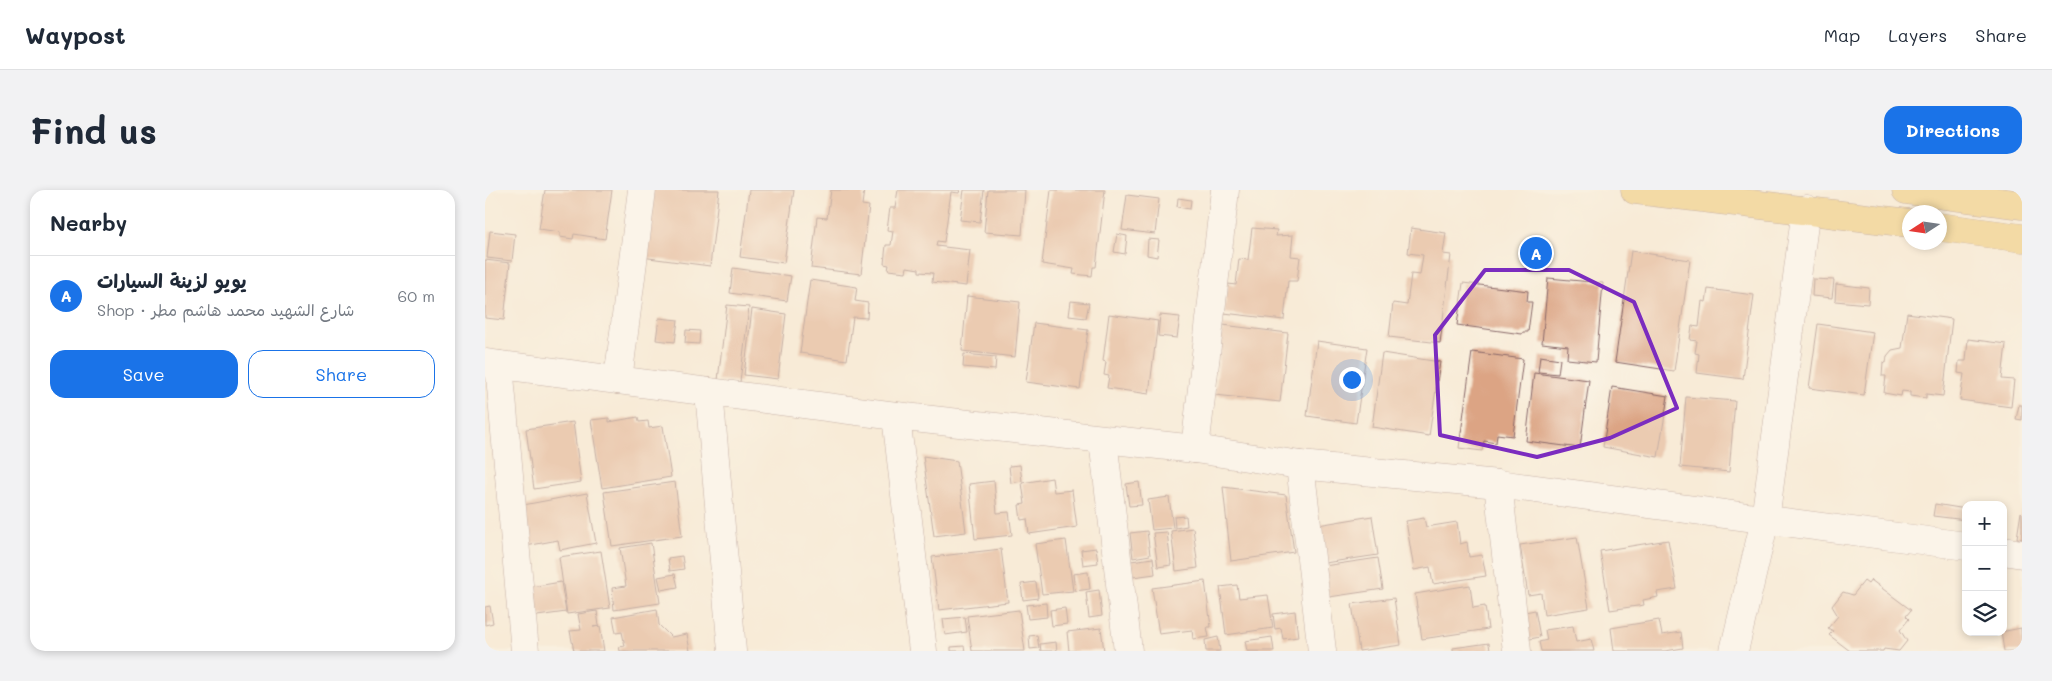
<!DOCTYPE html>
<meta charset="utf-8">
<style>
body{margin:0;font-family:Mali,"Playpen Sans Arabic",sans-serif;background:#f2f2f3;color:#1f2937}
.controls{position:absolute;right:15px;bottom:15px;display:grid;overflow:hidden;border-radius:10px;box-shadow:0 2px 8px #0003}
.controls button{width:45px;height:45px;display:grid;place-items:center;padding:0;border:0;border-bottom:1px solid #e0e1e3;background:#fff;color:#1f2937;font:25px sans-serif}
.compass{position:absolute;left:1417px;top:15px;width:45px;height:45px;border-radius:50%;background:#fff;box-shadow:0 2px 8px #0003;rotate:258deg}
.you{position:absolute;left:866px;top:189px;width:18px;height:18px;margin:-12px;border:4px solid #fff;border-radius:50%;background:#1a73e8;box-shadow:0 0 0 8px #1a73e833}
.badge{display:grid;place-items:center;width:32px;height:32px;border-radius:50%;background:#1a73e8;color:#fff;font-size:16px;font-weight:700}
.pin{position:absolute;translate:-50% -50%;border:2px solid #fff;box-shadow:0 1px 5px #0006}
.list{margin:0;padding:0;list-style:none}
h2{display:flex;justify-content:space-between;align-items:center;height:65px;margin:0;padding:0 20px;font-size:21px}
h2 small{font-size:16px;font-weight:400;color:#747a83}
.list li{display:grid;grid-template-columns:32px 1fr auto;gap:15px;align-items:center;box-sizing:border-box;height:80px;padding:0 20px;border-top:1px solid #e0e1e3}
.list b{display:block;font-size:19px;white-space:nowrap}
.list p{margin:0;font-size:16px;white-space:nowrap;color:#747a83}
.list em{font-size:16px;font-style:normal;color:#747a83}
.actions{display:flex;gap:10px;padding:15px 20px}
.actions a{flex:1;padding:11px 0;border:1px solid #1a73e8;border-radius:15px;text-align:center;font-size:18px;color:#1a73e8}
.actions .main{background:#1a73e8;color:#fff}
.icon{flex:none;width:28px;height:28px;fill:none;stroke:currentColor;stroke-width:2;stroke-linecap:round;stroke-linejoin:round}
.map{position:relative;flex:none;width:1537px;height:461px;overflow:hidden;border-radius:15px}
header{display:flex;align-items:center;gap:30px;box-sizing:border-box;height:70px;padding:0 25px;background:#fff;border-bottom:1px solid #e0e1e3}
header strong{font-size:24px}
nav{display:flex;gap:28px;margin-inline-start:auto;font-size:18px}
.intro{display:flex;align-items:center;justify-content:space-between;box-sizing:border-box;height:120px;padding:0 30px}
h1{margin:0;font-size:35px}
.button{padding:12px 22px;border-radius:15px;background:#1a73e8;color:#fff;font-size:18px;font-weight:700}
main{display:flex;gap:30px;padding:0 30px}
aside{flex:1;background:#fff;border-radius:15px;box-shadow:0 2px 8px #0003}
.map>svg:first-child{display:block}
.building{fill:#dca484}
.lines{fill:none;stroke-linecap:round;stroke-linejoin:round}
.street-casing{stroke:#876667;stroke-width:29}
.primary-casing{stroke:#876667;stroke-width:29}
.street{stroke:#fff;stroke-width:28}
.primary{stroke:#edc569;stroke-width:28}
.marked{fill:none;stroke:#7b2cbf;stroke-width:4;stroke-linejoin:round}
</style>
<header>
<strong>Waypost</strong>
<nav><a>Map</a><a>Layers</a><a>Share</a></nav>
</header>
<div class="intro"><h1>Find us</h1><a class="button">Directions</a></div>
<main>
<aside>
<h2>Nearby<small></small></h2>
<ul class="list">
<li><span class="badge">A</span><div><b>يويو لزينة السيارات</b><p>Shop · شارع الشهيد محمد هاشم مطر</p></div><em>60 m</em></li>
</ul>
<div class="actions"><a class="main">Save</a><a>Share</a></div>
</aside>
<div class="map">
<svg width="1537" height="461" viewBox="0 0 1537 461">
<rect width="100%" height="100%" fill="#fbf7ec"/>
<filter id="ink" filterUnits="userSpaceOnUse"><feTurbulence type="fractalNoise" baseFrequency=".02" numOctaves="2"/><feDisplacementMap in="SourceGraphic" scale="10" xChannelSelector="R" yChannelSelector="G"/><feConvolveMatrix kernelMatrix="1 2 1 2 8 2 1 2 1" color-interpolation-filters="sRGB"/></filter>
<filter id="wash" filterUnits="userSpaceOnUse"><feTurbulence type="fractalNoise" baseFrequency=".0096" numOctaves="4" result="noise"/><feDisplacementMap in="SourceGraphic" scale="20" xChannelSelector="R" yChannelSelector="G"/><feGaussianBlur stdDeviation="1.12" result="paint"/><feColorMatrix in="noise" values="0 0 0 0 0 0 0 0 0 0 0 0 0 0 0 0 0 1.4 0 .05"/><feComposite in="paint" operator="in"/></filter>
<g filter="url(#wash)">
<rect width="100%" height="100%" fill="#f8ebd7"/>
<g id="blocks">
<g class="building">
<polygon points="60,0 127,0 120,49 89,44 88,49 75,47 75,42 54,39"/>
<polygon points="164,0 234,0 225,76 156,67"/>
<polygon points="264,0 309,0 299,73 255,67"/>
<polygon points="346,0 379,0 377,15 384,16 376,84 326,78 332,27 342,28"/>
<polygon points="413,0 475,0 474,3 466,2 459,52 452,51 451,56 485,60 481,96 447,92 448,83 434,82 434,79 422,77 421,82 403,80 404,75 399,74 401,55 406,55 408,41 402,40 405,18 410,18"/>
<polygon points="479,0 499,0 495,32 475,30"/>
<polygon points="503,0 540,0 537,45 499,42"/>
<polygon points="566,0 620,0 611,77 608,77 607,86 588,84 589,79 557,74"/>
<polygon points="642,5 674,9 670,44 637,40"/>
<polygon points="693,8 706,10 705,19 692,17"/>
<polygon points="767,38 792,40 791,46 808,45 806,66 815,67 812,91 803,91 799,130 739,123 743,94 751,95 754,69 763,70"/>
<polygon points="926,38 961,43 958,64 966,65 955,153 904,147 908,113 922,115 926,84 935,85 938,65 923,63"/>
<polygon points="5,41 30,44 27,71 2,68"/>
<polygon points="632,44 642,46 640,64 629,62"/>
<polygon points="663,49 674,50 672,67 662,65"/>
<polygon points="1146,61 1205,70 1189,181 1130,172"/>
<polygon points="0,70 25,73 19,130 0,128"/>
<polygon points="248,78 306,86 302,111 245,103"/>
<polygon points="1063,88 1118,93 1111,172 1082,169 1083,156 1057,153"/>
<polygon points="1328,89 1349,90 1347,108 1327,106"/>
<polygon points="325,90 372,97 370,111 383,113 382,128 368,127 362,170 315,163"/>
<polygon points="978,93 1043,101 1042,112 1047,112 1043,142 1038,142 1037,144 972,135"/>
<polygon points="1351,94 1384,98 1383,114 1350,111"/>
<polygon points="1223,99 1269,105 1258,189 1212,183 1214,164 1210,163 1212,151 1205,150 1207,136 1214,137 1217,111 1221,112"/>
<polygon points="482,106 535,112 530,167 477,161"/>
<polygon points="586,111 604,113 601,128 584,126"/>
<polygon points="242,115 264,117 255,192 233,190"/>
<polygon points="267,119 301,124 293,189 259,185"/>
<polygon points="1422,123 1467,129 1458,206 1441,204 1441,208 1425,206 1425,202 1417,201 1416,206 1399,203 1401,186 1397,186 1398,172 1401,173 1402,166 1407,160 1417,158"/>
<polygon points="624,124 673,131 664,204 622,198 624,186 619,185 621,172 618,171"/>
<polygon points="675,125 695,127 692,148 673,146"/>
<polygon points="174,128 193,130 190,152 171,150"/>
<polygon points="549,133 603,140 595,199 541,192"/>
<polygon points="1333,134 1388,142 1379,205 1324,198"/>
<polygon points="738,135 803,143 795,212 730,205"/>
<polygon points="201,140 215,141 214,154 200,153"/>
<polygon points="1483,149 1521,154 1517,189 1529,190 1526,217 1475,210 1479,184 1473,183 1474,171 1481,171"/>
<polygon points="832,151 882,158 871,233 822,226"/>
<polygon points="987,162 1038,169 1028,246 1012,244 1011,253 999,251 997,261 974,258"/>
<polygon points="897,163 955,172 944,246 887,237"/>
<polygon points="479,164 511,167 510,180 478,177"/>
<polygon points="1055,166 1075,169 1073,184 1053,182"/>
<polygon points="1049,183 1104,190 1095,258 1041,251"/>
<polygon points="1127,197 1183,206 1173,267 1118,257"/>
<polygon points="1201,207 1250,211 1244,282 1195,277"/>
<polygon points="1534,215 1537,215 1537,230 1531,229"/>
<polygon points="153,227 154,232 163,231 164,238 178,236 186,287 117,298 106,230 124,228 124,232"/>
<polygon points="88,232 96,292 49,299 41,239"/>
<polygon points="438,266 472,271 481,342 449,346"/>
<polygon points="535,275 537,291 526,293 524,276"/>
<polygon points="567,288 569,302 587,300 592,337 544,344 542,329 536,330 534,315 540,314 537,293"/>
<polygon points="509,291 512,323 524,322 527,345 490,349 484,294"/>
<polygon points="190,292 197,346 127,356 119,302"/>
<polygon points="654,292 657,315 644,316 641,294"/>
<polygon points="738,297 801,305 809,362 746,371"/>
<polygon points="102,303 111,353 75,360 73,350 41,356 33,316"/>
<polygon points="684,307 688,338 667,340 663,310"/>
<polygon points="1450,314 1481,319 1481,330 1448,326"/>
<polygon points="1536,322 1537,323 1537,349 1532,348"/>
<polygon points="701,326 702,336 690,338 689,327"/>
<polygon points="887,326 893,365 833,374 833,335"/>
<polygon points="939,328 941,337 972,332 975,354 982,352 984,367 997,365 1001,386 948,394 945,377 929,380 921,331"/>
<polygon points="708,338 713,378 691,381 686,341"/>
<polygon points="662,341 665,365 648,368 645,343"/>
<polygon points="682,342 686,375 673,377 668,343"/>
<polygon points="1092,347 1104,418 1059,425 1056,403 1043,405 1035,355"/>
<polygon points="581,350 588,401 557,404 550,354"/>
<polygon points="1183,350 1192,399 1172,402 1173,407 1158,410 1159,415 1125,420 1115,361"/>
<polygon points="166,353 175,413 129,420 127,398 141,396 135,358"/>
<polygon points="611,358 613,373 598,375 596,360"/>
<polygon points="516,359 523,412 454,420 447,367"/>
<polygon points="116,361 125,418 82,424 74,367"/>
<polygon points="197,366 199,379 185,381 183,368"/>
<polygon points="668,368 670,384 648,387 646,371"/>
<polygon points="893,368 898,399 844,407 839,376"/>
<polygon points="603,382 605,399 590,401 588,384"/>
<polygon points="190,384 193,397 176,400 173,387"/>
<polygon points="1386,390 1426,420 1421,426 1424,429 1415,440 1422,451 1414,461 1399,459 1398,461 1365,461 1344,445 1348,441 1343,438 1353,426 1347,416 1358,402 1368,405 1379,391 1383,394"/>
<polygon points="720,391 726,437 722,437 724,447 708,449 707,440 674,444 667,398"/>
<polygon points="76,392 81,422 45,427 40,398"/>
<polygon points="551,392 553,408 538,410 536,394"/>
<polygon points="752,395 754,408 783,405 788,438 741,445 735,397"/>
<polygon points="985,395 988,418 1000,416 1003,439 937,449 930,404"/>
<polygon points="614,400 617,426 604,428 601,402"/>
<polygon points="909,408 916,455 874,461 867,414"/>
<polygon points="561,413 562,427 543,429 541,415"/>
<polygon points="5,416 8,433 0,435 0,417"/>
<polygon points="580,418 582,434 567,436 565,420"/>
<polygon points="172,419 174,435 186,447 202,444 205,461 135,461 134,457 140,456 137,442 131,443 128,427"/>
<polygon points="534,420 540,461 487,461 482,426"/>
<polygon points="1050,420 1055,447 1040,450 1035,423"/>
<polygon points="112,421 114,436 108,437 115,436 119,461 89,461 85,441 96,440 93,424"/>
<polygon points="810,421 813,447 798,449 796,438 790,439 788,424"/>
<polygon points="480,427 482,442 460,445 458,429"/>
<polygon points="1174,430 1177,445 1196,442 1198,458 1180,461 1129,461 1126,438"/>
<polygon points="1088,436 1091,452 1106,449 1109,461 1056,461 1054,452 1062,450 1060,440"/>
<polygon points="616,438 619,461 584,461 582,442"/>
<polygon points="1536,438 1537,461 1519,461 1516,442"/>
<polygon points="552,445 554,458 545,459 544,446"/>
<polygon points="733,447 735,461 721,461 720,450"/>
<polygon points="787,447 789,461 762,461 760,451"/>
<polygon points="571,452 572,461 556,461 555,454"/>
<polygon points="1004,453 1005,461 968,461 968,458"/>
<polygon points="479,456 480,461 466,461 466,457"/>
</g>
</g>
</g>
<g filter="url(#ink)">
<use href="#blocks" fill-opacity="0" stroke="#876667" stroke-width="1"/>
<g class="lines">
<g class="street-casing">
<g id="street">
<polyline points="0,173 411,226 710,259 815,275 1013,294 1481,356"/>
<polyline points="14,175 40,461"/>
<polyline points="133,190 157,0"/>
<polyline points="224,202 247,461"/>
<polyline points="411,226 438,461"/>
<polyline points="618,250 643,461"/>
<polyline points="710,259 740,0"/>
<polyline points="815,275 837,461"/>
<polyline points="1013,294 1032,461"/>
<polyline points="1518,361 1537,364"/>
<polyline points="1249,461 1280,330 1321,19"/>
</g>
</g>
<g class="primary-casing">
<g id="primary">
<polyline points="1150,0 1424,33"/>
<polyline points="1421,0 1537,15"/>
<polyline points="1454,37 1537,48"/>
</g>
</g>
<use href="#street" class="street"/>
<use href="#primary" class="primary"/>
</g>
</g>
<path d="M0 0H1537V461H0ZM 1000,80 L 1084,80 L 1149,112 L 1192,218 L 1125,248 L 1052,267 L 955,245 L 950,145 Z" fill="#f8ebd7" fill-opacity=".55" fill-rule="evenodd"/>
<path class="marked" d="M 1000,80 L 1084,80 L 1149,112 L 1192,218 L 1125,248 L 1052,267 L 955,245 L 950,145 Z"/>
</svg>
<div class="controls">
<button>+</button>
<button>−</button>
<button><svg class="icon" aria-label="layers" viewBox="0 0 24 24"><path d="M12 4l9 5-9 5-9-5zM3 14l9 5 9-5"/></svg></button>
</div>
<svg class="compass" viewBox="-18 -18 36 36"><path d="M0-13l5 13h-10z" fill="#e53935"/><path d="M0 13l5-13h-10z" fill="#747a83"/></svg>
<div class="you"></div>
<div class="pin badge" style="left:1051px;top:63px">A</div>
</div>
</main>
